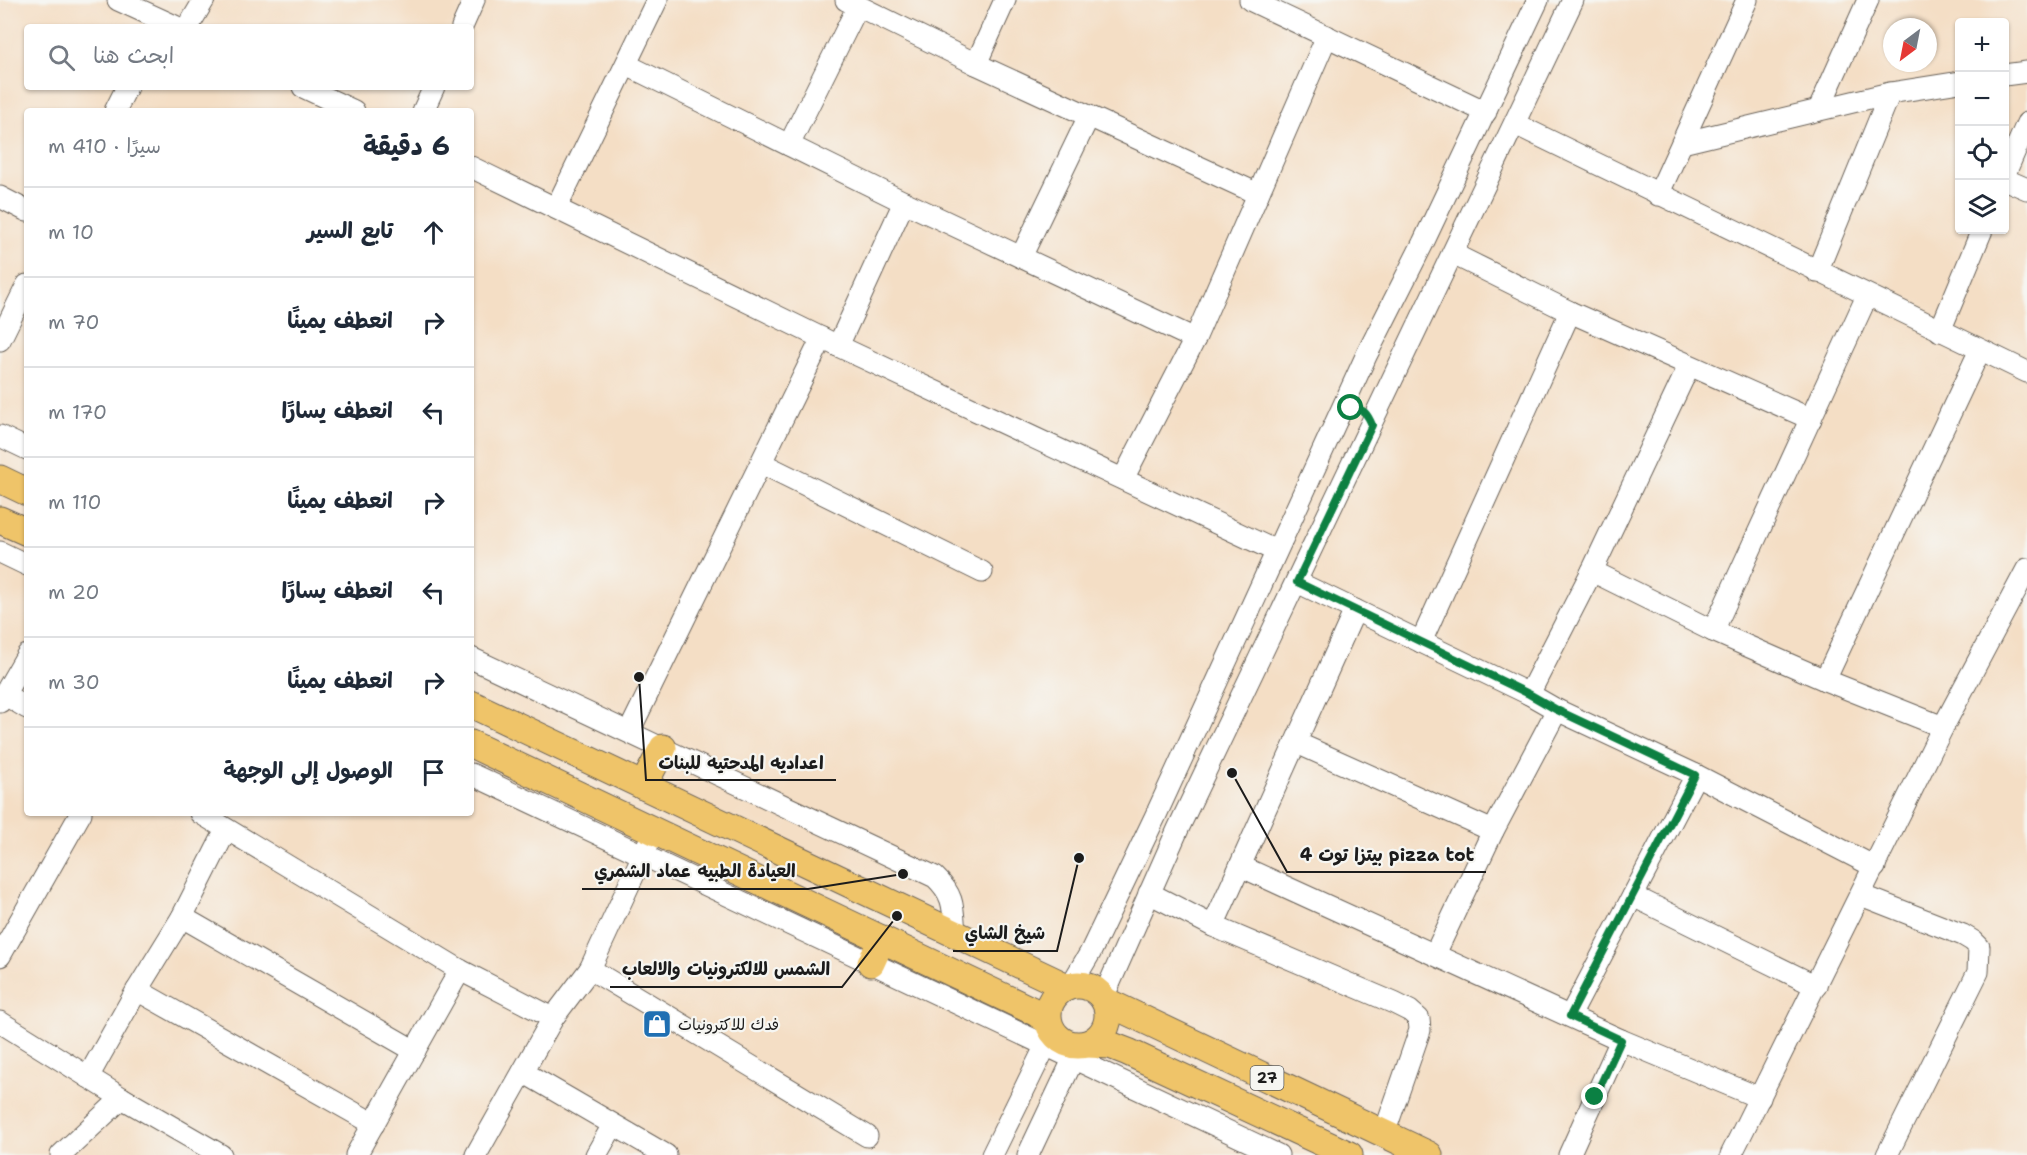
<!DOCTYPE html>
<html lang="ar">
<meta charset="utf-8">
<style>
body{margin:0;font-family:"Shantell Sans","Playpen Sans Arabic",sans-serif;background:#f6f6f7;color:#1f2937;direction:rtl}
.controls{position:absolute;right:18px;top:18px;display:grid;overflow:hidden;border-radius:6px;box-shadow:0 2px 4px #0004}
.controls button{width:54px;height:54px;display:grid;place-items:center;padding:0;border:0;border-bottom:2px solid #e0e1e3;background:#fff;color:#1f2937;font:30px sans-serif}
.compass{position:absolute;left:1883px;top:18px;width:54px;height:54px;border-radius:50%;background:#fff;box-shadow:0 2px 4px #0004;rotate:212deg}
.stop{position:absolute;width:18px;height:18px;margin:-14px;border:4px solid #0b8043;border-radius:50%;background:#fff}
.stop.end{background:#0b8043;border-color:#fff;box-shadow:0 2px 6px #0008}
.list{margin:0;padding:0;list-style:none}
h2{display:flex;justify-content:space-between;align-items:center;height:78px;margin:0;padding:0 24px;font-size:26px}
h2 small{font-size:20px;font-weight:400;color:#747a83}
.list li{display:grid;grid-template-columns:39px 1fr auto;gap:18px;align-items:center;box-sizing:border-box;height:90px;padding:0 24px;border-top:2px solid #e0e1e3}
.list b{display:block;font-size:22px;white-space:nowrap}
.list em{font-size:20px;font-style:normal;color:#747a83}
.icon{flex:none;width:33px;height:33px;fill:none;stroke:currentColor;stroke-width:2;stroke-linecap:round;stroke-linejoin:round}
.map{position:relative;flex:none;width:2027px;height:1155px;overflow:hidden;direction:ltr}
.search{position:absolute;background:#fff;box-shadow:0 2px 4px #0004;left:24px;top:24px;width:450px;height:66px;display:flex;align-items:center;gap:15px;box-sizing:border-box;padding:0 21px;border-radius:6px;color:#747a83;font-size:22px}
.panel{position:absolute;background:#fff;box-shadow:0 2px 4px #0004;left:24px;top:108px;width:450px;height:708px;border-radius:6px;direction:rtl}
.map>svg:first-child{display:block}
.lines{fill:none;stroke-linecap:round;stroke-linejoin:round}
.minor-casing{stroke:#686057;stroke-width:23}
.major-casing{stroke:#686057;stroke-width:29}
.minor{stroke:#fff;stroke-width:21}
.major{stroke:#efc469;stroke-width:27}
.route{stroke:#0b8043;stroke-width:8}
.labels{text-anchor:middle;stroke-width:4.5;stroke-linejoin:round;paint-order:stroke}
.shield{fill:#f6f6f2;stroke:#5d5d5c;stroke-width:1.5}
.shield-label{font-size:15px;font-weight:bold;fill:#1c1c1c}
.poi-label{font-size:16px;fill:#1c1c1c;stroke:#f6f6f2;text-anchor:start}
.leader{fill:none;stroke:#1c1c1c;stroke-width:2}
.callout-dot{fill:#1c1c1c;stroke:#f6f6f2;stroke-width:2}
.callout-label{font-size:18px;text-anchor:middle;font-weight:bold;fill:#1c1c1c;stroke:#f6f6f2;stroke-width:4.5;stroke-linejoin:round;paint-order:stroke}
</style>
<div class="map">
<svg width="2027" height="1155" viewBox="0 0 2027 1155">
<rect width="100%" height="100%" fill="#f6f6f2"/>
<filter id="ink" filterUnits="userSpaceOnUse"><feTurbulence type="fractalNoise" baseFrequency=".0167" numOctaves="2"/><feDisplacementMap in="SourceGraphic" scale="12" xChannelSelector="R" yChannelSelector="G"/><feConvolveMatrix kernelMatrix="1 2 1 2 8 2 1 2 1" color-interpolation-filters="sRGB"/></filter>
<filter id="wash" filterUnits="userSpaceOnUse"><feTurbulence type="fractalNoise" baseFrequency=".008" numOctaves="4" result="noise"/><feDisplacementMap in="SourceGraphic" scale="24" xChannelSelector="R" yChannelSelector="G"/><feGaussianBlur stdDeviation="1.35" result="paint"/><feColorMatrix in="noise" values="0 0 0 0 0 0 0 0 0 0 0 0 0 0 0 0 0 1.4 0 .05"/><feComposite in="paint" operator="in"/></filter>
<g filter="url(#wash)">
<rect width="100%" height="100%" fill="#f4dec5"/>
</g>
<g filter="url(#ink)">
<g class="lines">
<g class="minor-casing">
<g id="minor">
<polyline points="118,0 177,27"/>
<polyline points="846,0 976,64 1258,194"/>
<polyline points="1250,0 1486,112"/>
<polyline points="188,27 204,0"/>
<polyline points="462,27 474,0"/>
<polyline points="976,64 1005,0"/>
<polyline points="627,65 904,202 1195,339"/>
<polyline points="2004,75 2027,72"/>
<polyline points="303,87 354,111"/>
<polyline points="1819,109 1868,0"/>
<polyline points="115,111 127,87"/>
<polyline points="423,111 434,87"/>
<polyline points="1515,124 2027,372"/>
<polyline points="1682,143 1890,93 1960,82"/>
<polyline points="789,145 858,6"/>
<polyline points="471,167 838,346 1276,551"/>
<polyline points="2004,176 2027,123"/>
<polyline points="2004,179 2027,189"/>
<polyline points="1658,195 1747,0"/>
<polyline points="0,197 27,211"/>
<polyline points="556,208 657,0"/>
<polyline points="1453,254 1570,312 1811,419"/>
<polyline points="1021,257 1089,116"/>
<polyline points="1817,272 1890,93"/>
<polyline points="1940,331 1982,230"/>
<polyline points="0,340 27,285"/>
<polyline points="838,346 904,202"/>
<polyline points="0,436 27,449"/>
<polyline points="761,463 982,572"/>
<polyline points="1123,479 1195,339 1327,36"/>
<polyline points="0,552 27,565"/>
<polyline points="1592,571 1713,631 1825,680 1943,727"/>
<polyline points="1297,582 1529,694 1557,710 1696,775 1875,867"/>
<polyline points="1713,631 1867,296"/>
<polyline points="1421,642 1570,312"/>
<path d="M 471,658 L 935,877 C 955,896 953,908 955,935"/>
<polyline points="1825,680 1980,350"/>
<polyline points="4,694 27,708"/>
<polyline points="1529,694 1592,571 1689,366"/>
<polyline points="0,702 27,655"/>
<polyline points="629,732 822,338"/>
<polyline points="1297,743 1493,831"/>
<polyline points="471,774 1278,1155"/>
<polyline points="200,813 460,970 553,1018"/>
<polyline points="1240,866 1621,1040 1760,1098"/>
<polyline points="1149,893 1213,926 1394,1003 1410,1011 1419,1019 1420,1030 1384,1134"/>
<polyline points="1861,895 1963,935 1973,941 1979,947 1978,972 1887,1155"/>
<polyline points="1633,896 1816,986"/>
<polyline points="182,917 415,1051"/>
<polyline points="1213,926 1355,610"/>
<polyline points="1435,954 1493,831 1557,710"/>
<polyline points="0,956 81,813"/>
<polyline points="590,969 867,1136"/>
<polyline points="1071,985 1090,953 1155,817 1367,354 1423,243 1538,0"/>
<polyline points="137,990 374,1124"/>
<polyline points="1103,998 1178,829 1573,0"/>
<polyline points="1570,1016 1696,775"/>
<polyline points="0,1022 122,1098 221,1155"/>
<polyline points="523,1072 666,1155"/>
<polyline points="88,1077 137,990 182,917 226,830"/>
<polyline points="61,1155 122,1098"/>
<polyline points="356,1155 460,970"/>
<polyline points="476,1155 553,1018 590,969 649,842"/>
<polyline points="596,1155 613,1125"/>
<polyline points="992,1155 1046,1045 1049,1032"/>
<polyline points="1028,1155 1079,1047"/>
<polyline points="1569,1155 1621,1040"/>
<polyline points="1731,1155 1943,727 2027,569"/>
</g>
</g>
<g class="major-casing">
<g id="major">
<polyline points="0,479 27,492"/>
<polyline points="0,520 27,532"/>
<polyline points="471,704 1067,987"/>
<polyline points="471,744 1035,1012 1048,1021"/>
<polyline points="643,786 663,748"/>
<polyline points="871,963 882,939"/>
<circle cx="1078" cy="1015" r="30"/>
<polyline points="1105,1001 1429,1155"/>
<polyline points="1087,1044 1110,1045 1128,1052 1349,1155"/>
</g>
</g>
<use href="#minor" class="minor"/>
<use href="#major" class="major"/>
</g>
</g>
<g class="lines" filter="url(#ink)">
<path class="route" d="M 1351,408 C 1363,407 1368,415 1372,425 L 1297,582 L 1529,694 L 1557,710 L 1695,775 L 1570,1016 L 1621,1040 L 1595,1097"/>
</g>
<defs>
<g id="shop-square" transform="scale(1.5)"><rect x="-9" y="-9" width="18" height="18" rx="4" fill="#1f6fb2" stroke="#f6f6f2"/><path d="M-5-2.5h2.3a2.7 3.5 0 0 1 5.4 0H5L5.5 6h-11ZM-1.5-2.5h3a1.5 2.3 0 0 0-3 0Z" fill="#fff"/></g>
</defs>
<g fill-rule="evenodd">
<use href="#shop-square" x="657" y="1024"/>
</g>
<g class="labels">
<rect class="shield" x="1250.5" y="1066" width="33" height="24" rx="4.5"/>
<g class="shield-label">
<text x="1267" y="1083">27</text>
</g>
<g class="poi-label">
<text x="678" y="1030">فدك للاكترونيات</text>
</g>
</g>
<path class="leader" d="M639 677L646 780H836M1232 773L1287 872H1486M903 874L808 889H582M1079 858L1057 951H953M897 916L842 987H610"/>
<g class="callout-dot">
<circle cx="639" cy="677" r="6"/>
<circle cx="1232" cy="773" r="6"/>
<circle cx="903" cy="874" r="6"/>
<circle cx="1079" cy="858" r="6"/>
<circle cx="897" cy="916" r="6"/>
</g>
<g class="callout-label">
<text x="741" y="769">اعداديه المدحتيه للبنات</text>
<text x="1387" y="861">بيتزا توت 4 pizza tot</text>
<text x="695" y="877">العيادة الطبيه عماد الشمري</text>
<text x="1005" y="939">شيخ الشاي</text>
<text x="726" y="975">الشمس للالكترونيات والالعاب</text>
</g>
</svg>
<div class="controls">
<button>+</button>
<button>−</button>
<button><svg class="icon" aria-label="locate" viewBox="0 0 24 24"><circle cx="12" cy="12" r="6"/><path d="M12 2v4M12 18v4M2 12h4M18 12h4"/></svg></button>
<button><svg class="icon" aria-label="layers" viewBox="0 0 24 24"><path d="M12 4l9 5-9 5-9-5zM3 14l9 5 9-5"/></svg></button>
</div>
<svg class="compass" viewBox="-18 -18 36 36"><path d="M0-13l5 13h-10z" fill="#e53935"/><path d="M0 13l5-13h-10z" fill="#747a83"/></svg>
<div class="stop" style="left:1351px;top:408px"></div>
<div class="stop end" style="left:1595px;top:1097px"></div>
<div class="search"><svg class="icon" aria-label="search" viewBox="0 0 24 24"><circle cx="10" cy="10" r="6"/><path d="M15 15l6 6"/></svg>ابحث هنا</div>
<section class="panel">
<h2>6 دقيقة<small>سيرًا · 410 m</small></h2>
<ul class="list">
<li><svg class="icon" aria-label="ahead" viewBox="0 0 24 24"><path d="M12 20V5M6 11l6-6 6 6"/></svg><div><b>تابع السير</b></div><em>10 m</em></li>
<li><svg class="icon" aria-label="right" viewBox="0 0 24 24"><path d="M7 20v-9h11M14 6l5 5-5 5"/></svg><div><b>انعطف يمينًا</b></div><em>70 m</em></li>
<li><svg class="icon" aria-label="left" viewBox="0 0 24 24"><path d="M17 20v-9H6M10 6l-5 5 5 5"/></svg><div><b>انعطف يسارًا</b></div><em>170 m</em></li>
<li><svg class="icon" aria-label="right" viewBox="0 0 24 24"><path d="M7 20v-9h11M14 6l5 5-5 5"/></svg><div><b>انعطف يمينًا</b></div><em>110 m</em></li>
<li><svg class="icon" aria-label="left" viewBox="0 0 24 24"><path d="M17 20v-9H6M10 6l-5 5 5 5"/></svg><div><b>انعطف يسارًا</b></div><em>20 m</em></li>
<li><svg class="icon" aria-label="right" viewBox="0 0 24 24"><path d="M7 20v-9h11M14 6l5 5-5 5"/></svg><div><b>انعطف يمينًا</b></div><em>30 m</em></li>
<li><svg class="icon" aria-label="arrive" viewBox="0 0 24 24"><path d="M6 21V4h12l-3 4 3 4H6"/></svg><div><b>الوصول إلى الوجهة</b></div></li>
</ul>
</section>
</div>
